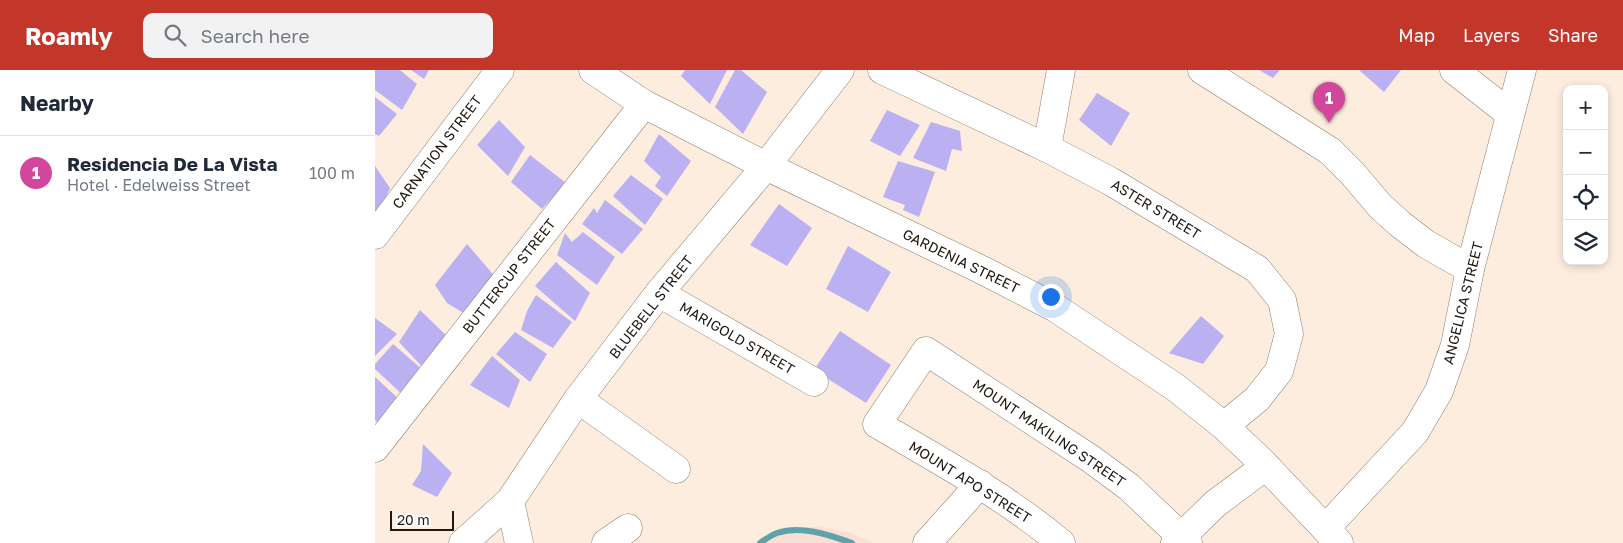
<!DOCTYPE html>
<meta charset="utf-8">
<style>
body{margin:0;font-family:"Golos Text",sans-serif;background:#f2f2f3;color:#1f2937}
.controls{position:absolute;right:15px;top:15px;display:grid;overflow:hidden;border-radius:10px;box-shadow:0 2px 8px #0003}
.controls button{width:45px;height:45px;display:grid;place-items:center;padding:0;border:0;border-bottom:1px solid #e0e1e3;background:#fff;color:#1f2937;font:25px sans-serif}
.scale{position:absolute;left:15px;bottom:12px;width:64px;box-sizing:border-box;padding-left:5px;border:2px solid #1e1811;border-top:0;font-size:14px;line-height:18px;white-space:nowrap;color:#1e1811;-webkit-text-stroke:4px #fff;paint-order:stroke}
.you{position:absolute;left:675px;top:226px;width:18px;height:18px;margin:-12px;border:4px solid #fff;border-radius:50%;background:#1a73e8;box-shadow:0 0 0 8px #1a73e833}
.badge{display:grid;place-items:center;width:32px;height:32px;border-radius:50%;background:#c3362a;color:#fff;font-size:16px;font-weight:700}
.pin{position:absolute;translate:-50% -41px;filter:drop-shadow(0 1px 2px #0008)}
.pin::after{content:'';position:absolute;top:26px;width:18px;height:15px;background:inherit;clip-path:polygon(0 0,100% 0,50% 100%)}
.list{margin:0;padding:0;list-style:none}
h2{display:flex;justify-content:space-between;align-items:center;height:65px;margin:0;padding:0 20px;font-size:21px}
h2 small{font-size:16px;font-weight:400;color:#747a83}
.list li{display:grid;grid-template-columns:32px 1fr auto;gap:15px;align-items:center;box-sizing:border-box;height:75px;padding:0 20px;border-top:1px solid #e0e1e3}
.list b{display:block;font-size:19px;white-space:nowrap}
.list p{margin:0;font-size:16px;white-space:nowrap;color:#747a83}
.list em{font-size:16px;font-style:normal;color:#747a83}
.icon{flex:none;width:28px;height:28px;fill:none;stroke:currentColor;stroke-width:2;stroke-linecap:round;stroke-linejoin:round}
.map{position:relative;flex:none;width:1248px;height:473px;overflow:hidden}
header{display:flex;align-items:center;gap:30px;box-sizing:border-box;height:70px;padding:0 25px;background:#c3362a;color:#fff}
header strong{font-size:24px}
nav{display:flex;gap:28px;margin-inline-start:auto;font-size:18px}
.search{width:350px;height:45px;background:#f2f2f3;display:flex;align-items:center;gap:12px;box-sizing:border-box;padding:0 18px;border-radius:10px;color:#747a83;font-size:19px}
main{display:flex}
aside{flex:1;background:#fff}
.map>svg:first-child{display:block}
.commercial{fill:#f8e0d6}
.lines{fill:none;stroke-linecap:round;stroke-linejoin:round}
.stream{stroke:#61a2aa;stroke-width:6}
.building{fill:#bbb1f2}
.minor-casing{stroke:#8e7d6c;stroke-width:29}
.minor{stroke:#fff;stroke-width:28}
.labels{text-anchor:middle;stroke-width:4;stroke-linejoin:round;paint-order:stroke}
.street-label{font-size:14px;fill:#1e1811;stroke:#fff}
</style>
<header>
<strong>Roamly</strong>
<div class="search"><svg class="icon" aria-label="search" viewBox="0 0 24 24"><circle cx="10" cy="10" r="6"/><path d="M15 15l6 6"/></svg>Search here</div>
<nav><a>Map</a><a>Layers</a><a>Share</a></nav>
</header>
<main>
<aside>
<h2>Nearby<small></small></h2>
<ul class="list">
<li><span class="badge" style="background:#d1479c">1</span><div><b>Residencia De La Vista</b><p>Hotel · Edelweiss Street</p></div><em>100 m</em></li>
</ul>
</aside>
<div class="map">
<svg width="1248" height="473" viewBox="0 0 1248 473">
<rect width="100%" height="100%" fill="#fcedde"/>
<polygon class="commercial" points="443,456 476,463 499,473 385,473 402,463"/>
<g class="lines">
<path class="stream" d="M 385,473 C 390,470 396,465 402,463 C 427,455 454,465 477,473"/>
</g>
<g class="building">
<polygon points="0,0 25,0 42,14 27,40 0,20"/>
<polygon points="36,0 54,0 49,9"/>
<polygon points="310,0 352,0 335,34 306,6"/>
<polygon points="360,0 366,0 392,22 368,64 340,37"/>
<polygon points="884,0 905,0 898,8"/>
<polygon points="984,0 1026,0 1009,22"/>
<polygon points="722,23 755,43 736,76 704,50"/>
<polygon points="0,27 22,44 4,66 0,64"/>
<polygon points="512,40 545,55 525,86 495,71"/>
<polygon points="124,50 150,77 133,106 102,75"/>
<polygon points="556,52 585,61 587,81 577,79 571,101 538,88"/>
<polygon points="284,64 316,91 292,126 280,116 286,107 269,91"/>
<polygon points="155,85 191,113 167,139 136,112"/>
<polygon points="523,91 560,102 544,147 528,140 530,135 508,127"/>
<polygon points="0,96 15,118 2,148 0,146"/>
<polygon points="256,105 288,129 270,155 238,126"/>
<polygon points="230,130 268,159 247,184 207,154 219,138 222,143"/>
<polygon points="404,134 437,158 412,196 375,175"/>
<polygon points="208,162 240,187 222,215 182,185 190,163 197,172"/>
<polygon points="92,174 123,210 95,247 72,233 60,215"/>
<polygon points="473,176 516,202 493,242 451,219"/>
<polygon points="181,192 215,223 200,251 160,216"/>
<polygon points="161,225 197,252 178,278 146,260 152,241"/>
<polygon points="45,240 77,271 54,304 24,272"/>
<polygon points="826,246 849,266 828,294 794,283"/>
<polygon points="0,248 22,264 0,286"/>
<polygon points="465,261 516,295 491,333 439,300"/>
<polygon points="140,262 172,284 155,312 121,284"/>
<polygon points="18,274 50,302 32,329 0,299 0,294"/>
<polygon points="117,286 145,310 134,338 95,315"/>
<polygon points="0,307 26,331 6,356 0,350"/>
<polygon points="48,374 77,403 62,427 37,415 46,401"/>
</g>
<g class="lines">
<g class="minor-casing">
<g id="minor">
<polyline points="218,0 269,34 391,96 607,200 679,237 800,317 849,356 886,391 964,473"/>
<polyline points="507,0 672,78 735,111 882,199 907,230 914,264 904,301 882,329 849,356"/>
<polyline points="827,0 955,81 978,104 1005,136 1025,154 1051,174 1095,199"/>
<polyline points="1079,0 1135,44"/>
<polyline points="672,78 686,0"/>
<polyline points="0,165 125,0"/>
<polyline points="284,223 439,312"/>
<polyline points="203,329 301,399"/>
<polyline points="0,378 269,34"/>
<polyline points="135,431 144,473"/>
<polyline points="951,458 1040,362 1064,321 1080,275 1095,199 1147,0"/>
<polyline points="88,473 135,431 203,329 284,223 391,96 465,0"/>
<polyline points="231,473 253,458"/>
<polyline points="552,473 605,414"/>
<path d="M 686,473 C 630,426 565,391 502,354 L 551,281 L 716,389 L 754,417 L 813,473"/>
<polyline points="800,473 840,434 891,396"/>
</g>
</g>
<use href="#minor" class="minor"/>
</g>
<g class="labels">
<g class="street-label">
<text transform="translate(62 82) rotate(-53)" y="5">CARNATION STREET</text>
<text transform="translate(781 139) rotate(31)" y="5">ASTER STREET</text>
<text transform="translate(586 191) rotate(26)" y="5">GARDENIA STREET</text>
<text transform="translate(134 206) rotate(-52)" y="5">BUTTERCUP STREET</text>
<text transform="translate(1088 233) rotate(-76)" y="5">ANGELICA STREET</text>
<text transform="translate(276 237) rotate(-52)" y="5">BLUEBELL STREET</text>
<text transform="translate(362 268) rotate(30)" y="5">MARIGOLD STREET</text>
<text transform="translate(674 363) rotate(34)" y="5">MOUNT MAKILING STREET</text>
<text transform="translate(595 412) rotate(32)" y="5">MOUNT APO STREET</text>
</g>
</g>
</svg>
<div class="controls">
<button>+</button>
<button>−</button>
<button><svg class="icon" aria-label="locate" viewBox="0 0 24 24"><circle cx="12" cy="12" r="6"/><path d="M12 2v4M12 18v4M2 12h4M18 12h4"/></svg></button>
<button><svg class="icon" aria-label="layers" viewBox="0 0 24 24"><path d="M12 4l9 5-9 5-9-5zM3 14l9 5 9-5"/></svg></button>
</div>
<div class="scale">20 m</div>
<div class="you"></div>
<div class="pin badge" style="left:954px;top:53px;background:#d1479c">1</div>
</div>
</main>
